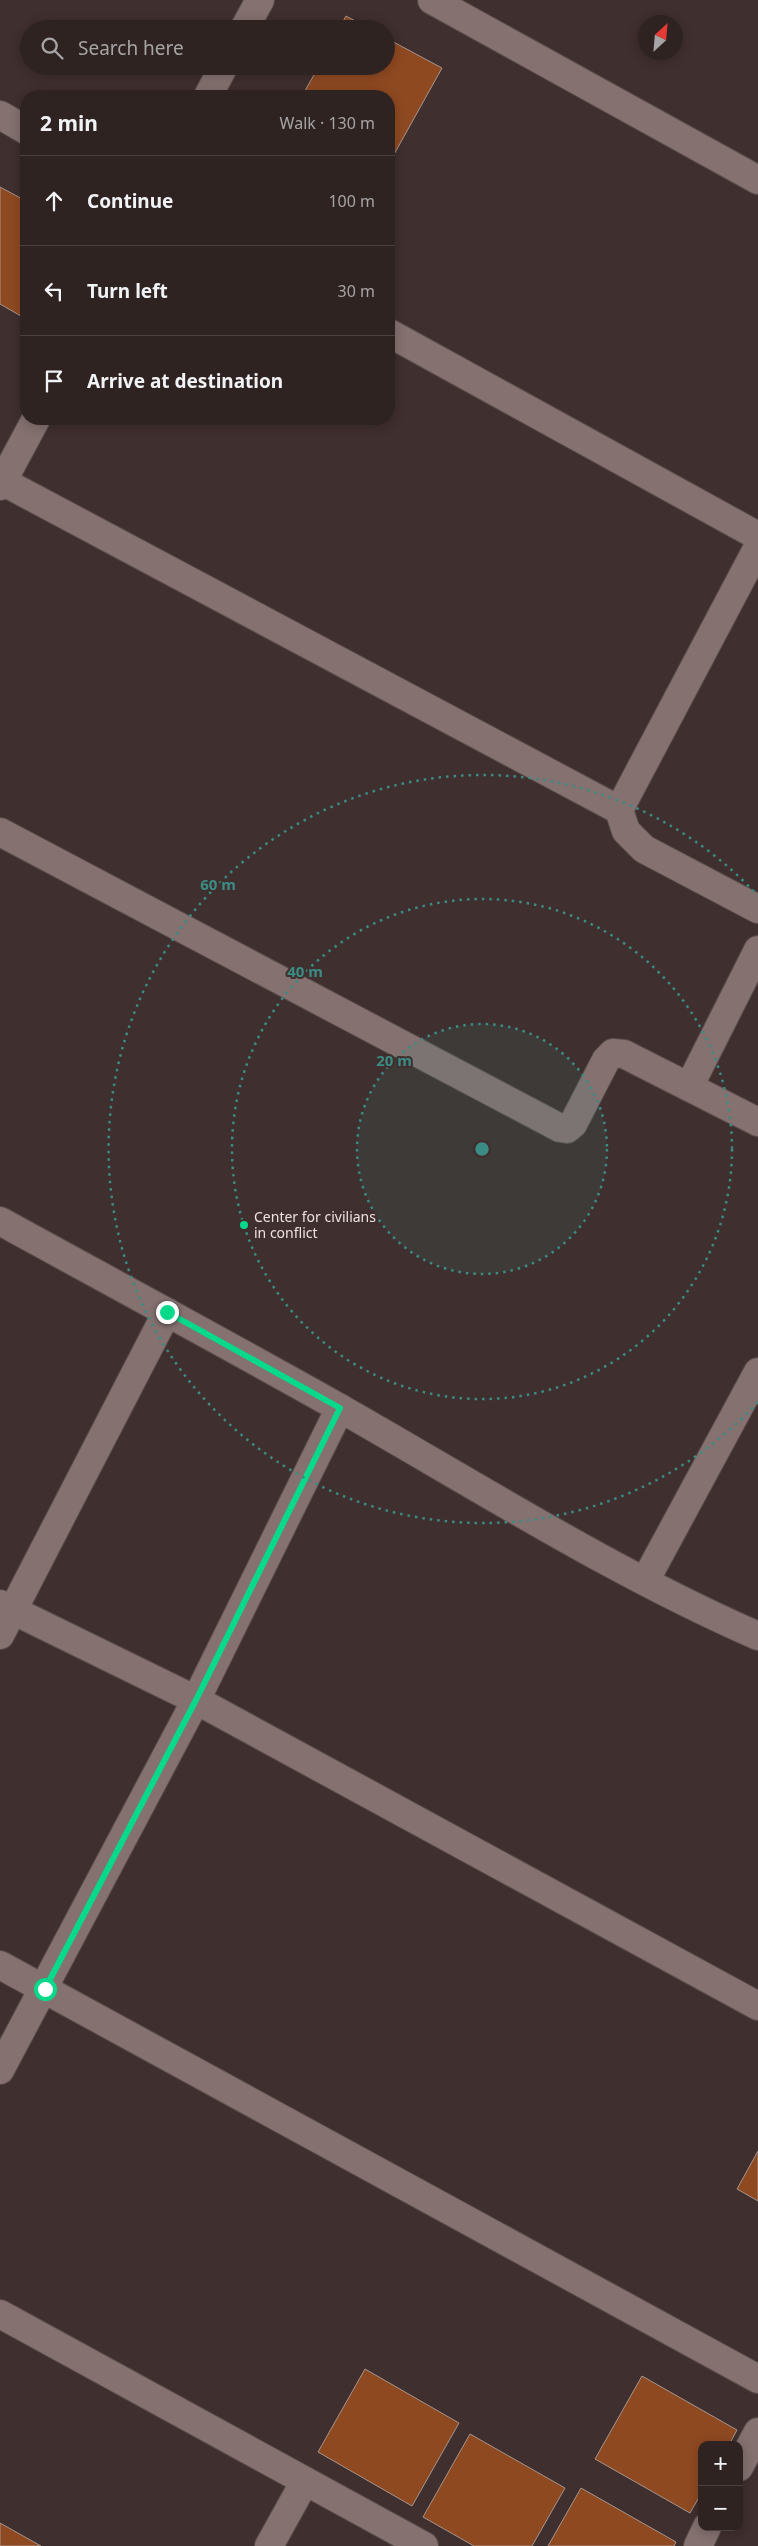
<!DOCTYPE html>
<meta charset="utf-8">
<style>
body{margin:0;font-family:"Noto Sans",sans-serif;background:#3b2f2f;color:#f1f3f6}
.controls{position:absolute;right:15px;bottom:15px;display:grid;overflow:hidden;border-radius:10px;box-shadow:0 2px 12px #0003}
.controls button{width:45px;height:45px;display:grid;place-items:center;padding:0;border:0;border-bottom:1px solid #4a4040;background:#2f2322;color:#f1f3f6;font:25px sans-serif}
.compass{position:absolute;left:638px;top:15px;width:45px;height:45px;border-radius:50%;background:#2f2322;box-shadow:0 2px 12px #0003;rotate:26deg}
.stop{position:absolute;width:15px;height:15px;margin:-11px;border:4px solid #07d98b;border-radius:50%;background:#fff}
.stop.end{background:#07d98b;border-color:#fff;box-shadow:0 1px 5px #0008}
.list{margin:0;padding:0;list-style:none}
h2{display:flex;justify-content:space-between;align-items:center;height:65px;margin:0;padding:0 20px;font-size:21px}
h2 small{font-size:16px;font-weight:400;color:#a7a4a5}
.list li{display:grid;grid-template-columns:32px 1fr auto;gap:15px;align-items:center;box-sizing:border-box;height:90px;padding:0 20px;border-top:1px solid #4a4040}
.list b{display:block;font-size:19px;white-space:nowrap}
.list em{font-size:16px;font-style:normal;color:#a7a4a5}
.icon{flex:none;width:28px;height:28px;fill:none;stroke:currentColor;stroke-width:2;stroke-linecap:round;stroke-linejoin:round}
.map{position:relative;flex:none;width:758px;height:2546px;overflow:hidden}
.search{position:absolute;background:#2f2322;box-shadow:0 2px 12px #0003;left:20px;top:20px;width:375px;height:55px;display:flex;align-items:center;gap:12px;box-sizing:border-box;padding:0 18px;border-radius:28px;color:#a7a4a5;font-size:19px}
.panel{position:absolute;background:#2f2322;box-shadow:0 2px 12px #0003;left:20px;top:90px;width:375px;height:335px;border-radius:20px}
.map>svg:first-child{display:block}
.building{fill:#8e4921;stroke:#a6958d}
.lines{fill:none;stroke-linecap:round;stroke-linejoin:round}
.minor-casing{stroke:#594c4b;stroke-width:30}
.tertiary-casing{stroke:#594c4b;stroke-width:30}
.minor{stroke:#847170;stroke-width:28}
.tertiary{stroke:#847170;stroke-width:28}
.route{stroke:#07d98b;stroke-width:6}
.ring{fill:none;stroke:#3b8c85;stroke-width:2.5;stroke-dasharray:2.5 5}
.poi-dot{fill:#07d98b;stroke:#3f2f2e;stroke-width:2}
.labels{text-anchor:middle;stroke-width:4;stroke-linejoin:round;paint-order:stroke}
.poi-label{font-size:14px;fill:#ece2e1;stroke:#3f2f2e;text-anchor:start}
.centre{fill:#3b8c85;stroke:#3f2f2e;stroke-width:2.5}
.ring-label{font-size:15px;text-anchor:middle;font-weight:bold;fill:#3b8c85;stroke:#3f2f2e;stroke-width:4;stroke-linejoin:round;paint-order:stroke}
</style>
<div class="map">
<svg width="758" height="2546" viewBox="0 0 758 2546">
<rect width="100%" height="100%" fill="#3f2f2e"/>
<g class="building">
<polygon points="346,16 370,29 339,29"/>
<polygon points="386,38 442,68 392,158 389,156 389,96 302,96 319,66 386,66"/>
<polygon points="0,187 26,201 26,319 0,304"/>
<polygon points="758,2151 758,2201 737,2189"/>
<polygon points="365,2369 459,2423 412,2506 318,2452"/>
<polygon points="642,2376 737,2430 729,2445 702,2445 702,2492 690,2513 595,2459"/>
<polygon points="470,2434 565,2488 532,2546 474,2546 423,2517"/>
<polygon points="581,2488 676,2542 674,2546 548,2546"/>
<polygon points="0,2523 41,2546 0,2546"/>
</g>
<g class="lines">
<g class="minor-casing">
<g id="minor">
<polyline points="432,0 758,180"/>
<polyline points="244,29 260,0"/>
<polyline points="208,96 224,66"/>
<polyline points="0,115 26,130"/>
<polyline points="389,333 758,536"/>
<polyline points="0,480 619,810 626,831 644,849 758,909"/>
<polyline points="0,486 36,419"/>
<polyline points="619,810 758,547"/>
<polyline points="0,832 560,1128 567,1129 573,1124 606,1060 613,1053 624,1054 758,1122"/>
<polyline points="689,1087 758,950"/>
<polyline points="645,1581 758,1372"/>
<polyline points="0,1604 196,1700 758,2006"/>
<polyline points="0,1635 167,1312"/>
<polyline points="0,1965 758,2379"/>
<polyline points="0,2070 196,1700 340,1408"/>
<polyline points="0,2314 424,2546"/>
<polyline points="739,2467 758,2432"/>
<polyline points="269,2546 305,2481"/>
<polyline points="698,2546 707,2527"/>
</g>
</g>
<g class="tertiary-casing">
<path id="tertiary" d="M 0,1221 C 113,1283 226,1344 338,1407 C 477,1486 612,1572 758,1636"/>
</g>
<use href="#minor" class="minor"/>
<use href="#tertiary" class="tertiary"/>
</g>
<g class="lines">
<polyline class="route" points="45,1989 196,1700 340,1408 167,1312"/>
</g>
<circle cx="482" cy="1149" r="125" fill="#3b8c85" fill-opacity=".12"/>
<g class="ring">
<circle cx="482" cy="1149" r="125"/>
<circle cx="482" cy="1149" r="250"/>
<path d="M758 1402A374 374 0 1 1 758 896"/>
</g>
<circle class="poi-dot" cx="244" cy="1225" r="5"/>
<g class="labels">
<g class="poi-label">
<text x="254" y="1222">Center for civilians<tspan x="254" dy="16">in conflict</tspan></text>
</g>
</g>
<circle cx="482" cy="1149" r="8" class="centre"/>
<g class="ring-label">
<text x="218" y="890">60 m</text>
<text x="305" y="977">40 m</text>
<text x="394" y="1066">20 m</text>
</g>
</svg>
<div class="controls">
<button>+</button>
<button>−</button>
</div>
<svg class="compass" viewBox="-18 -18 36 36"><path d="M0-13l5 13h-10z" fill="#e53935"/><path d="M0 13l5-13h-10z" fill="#a7a4a5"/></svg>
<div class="stop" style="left:45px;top:1989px"></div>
<div class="stop end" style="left:167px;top:1312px"></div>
<div class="search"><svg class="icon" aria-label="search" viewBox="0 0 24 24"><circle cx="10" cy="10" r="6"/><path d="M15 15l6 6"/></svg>Search here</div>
<section class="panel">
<h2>2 min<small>Walk · 130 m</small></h2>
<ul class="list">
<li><svg class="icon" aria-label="ahead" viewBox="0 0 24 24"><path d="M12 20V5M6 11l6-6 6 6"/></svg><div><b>Continue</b></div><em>100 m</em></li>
<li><svg class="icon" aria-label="left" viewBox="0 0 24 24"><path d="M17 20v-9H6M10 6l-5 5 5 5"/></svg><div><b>Turn left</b></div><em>30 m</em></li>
<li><svg class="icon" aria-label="arrive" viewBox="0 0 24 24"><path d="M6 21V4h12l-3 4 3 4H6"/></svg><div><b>Arrive at destination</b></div></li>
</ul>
</section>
</div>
